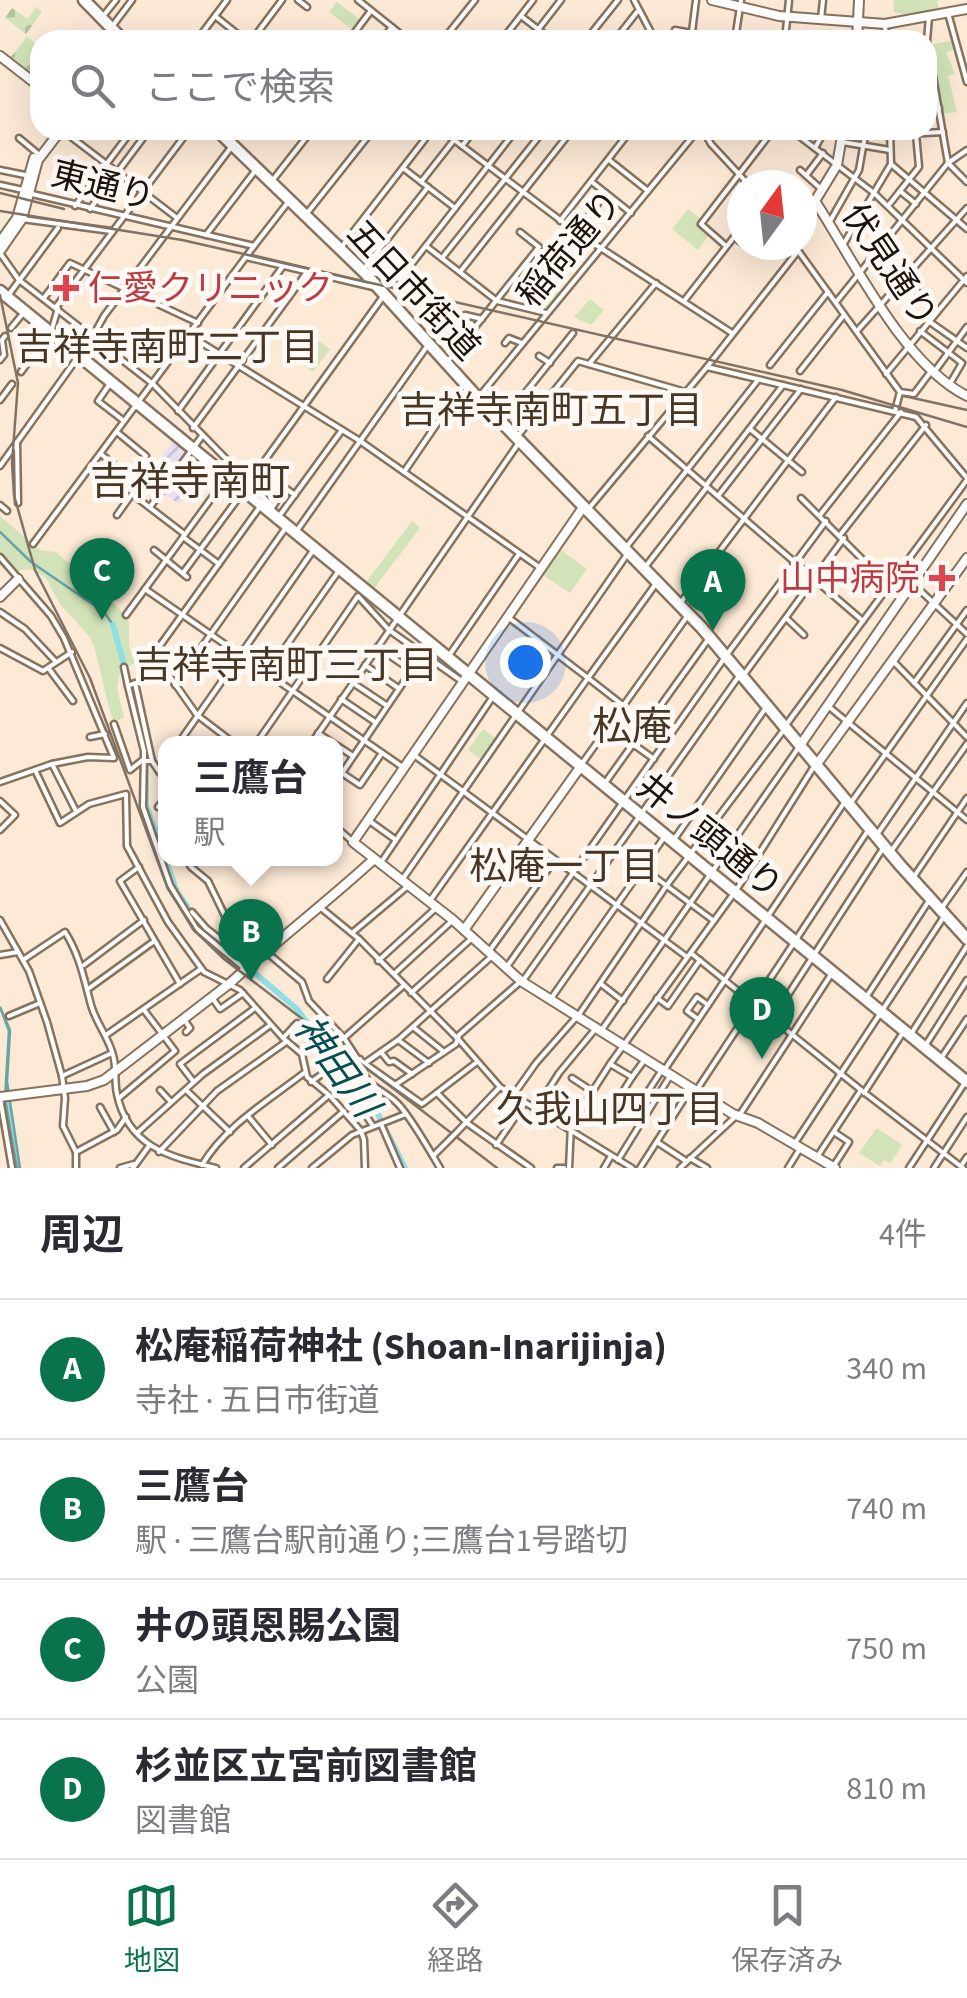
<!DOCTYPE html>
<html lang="ja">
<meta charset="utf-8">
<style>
body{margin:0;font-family:"Source Sans 3","Noto Sans JP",sans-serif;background:#f7f7f7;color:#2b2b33}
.compass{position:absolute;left:727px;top:170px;width:90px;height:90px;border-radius:50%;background:#fff;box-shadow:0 10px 40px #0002;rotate:15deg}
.you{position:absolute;left:525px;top:662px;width:35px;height:35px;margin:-25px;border:8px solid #fff;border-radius:50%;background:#1a73e8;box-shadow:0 0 0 15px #1a73e833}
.badge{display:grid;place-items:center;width:65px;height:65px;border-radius:50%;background:#09734b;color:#fff;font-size:32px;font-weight:700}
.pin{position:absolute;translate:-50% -82px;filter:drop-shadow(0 2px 5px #0008)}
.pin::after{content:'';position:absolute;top:52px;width:35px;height:30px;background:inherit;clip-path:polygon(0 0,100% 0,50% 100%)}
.popup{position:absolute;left:158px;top:736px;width:185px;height:130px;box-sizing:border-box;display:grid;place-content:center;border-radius:20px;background:#fff;filter:drop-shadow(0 2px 8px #0005);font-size:32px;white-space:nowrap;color:#7c7c81}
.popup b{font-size:38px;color:#2b2b33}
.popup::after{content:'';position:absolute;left:50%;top:100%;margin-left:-20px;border:20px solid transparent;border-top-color:#fff}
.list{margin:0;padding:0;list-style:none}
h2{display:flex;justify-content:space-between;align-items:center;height:130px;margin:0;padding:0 40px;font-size:42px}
h2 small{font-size:32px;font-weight:400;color:#7c7c81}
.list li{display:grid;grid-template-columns:65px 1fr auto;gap:30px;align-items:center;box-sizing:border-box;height:140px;padding:0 40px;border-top:2px solid #e1e1e2}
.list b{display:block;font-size:38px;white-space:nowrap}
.list p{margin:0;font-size:32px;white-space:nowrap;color:#7c7c81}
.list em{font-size:32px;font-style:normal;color:#7c7c81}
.icon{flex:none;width:55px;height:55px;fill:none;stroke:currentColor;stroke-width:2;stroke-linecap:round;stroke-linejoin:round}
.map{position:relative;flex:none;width:967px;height:1168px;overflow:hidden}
.search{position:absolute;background:#fff;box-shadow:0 10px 40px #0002;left:30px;right:30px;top:30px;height:110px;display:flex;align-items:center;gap:25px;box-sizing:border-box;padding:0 35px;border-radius:30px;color:#7c7c81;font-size:38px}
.sheet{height:690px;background:#fff}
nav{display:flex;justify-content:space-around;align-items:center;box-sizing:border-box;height:140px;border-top:2px solid #e1e1e2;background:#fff;font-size:28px;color:#7c7c81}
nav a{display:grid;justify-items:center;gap:5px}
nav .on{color:#09734b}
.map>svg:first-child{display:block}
.industrial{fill:url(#industrial-furrows)}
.cemetery{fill:url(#cemetery-stones)}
.park{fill:#d2e3b9}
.water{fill:#8fdfe4;stroke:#6ca2a3;stroke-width:2.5}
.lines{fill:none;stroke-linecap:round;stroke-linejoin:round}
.stream{stroke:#6ca2a3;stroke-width:2.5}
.river{stroke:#8fdfe4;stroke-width:6}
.street-casing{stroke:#87725d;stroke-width:9}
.secondary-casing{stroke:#87725d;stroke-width:12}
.primary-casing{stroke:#87725d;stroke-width:15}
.street{stroke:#fff;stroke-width:4}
.secondary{stroke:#fff;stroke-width:8}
.primary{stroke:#fff;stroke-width:10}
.rail{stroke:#807366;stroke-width:2.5}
.street-bridge-casing{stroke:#87725d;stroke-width:9;stroke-linecap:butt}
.street-bridge{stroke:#fff;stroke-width:4}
.health-dot{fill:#e0444e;stroke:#fef9f4;stroke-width:4}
.labels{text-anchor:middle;stroke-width:10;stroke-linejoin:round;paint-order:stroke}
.street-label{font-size:35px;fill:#1c140c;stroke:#fef9f4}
.health-label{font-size:35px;fill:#be3a42;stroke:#fef9f4;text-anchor:start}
.neighbourhood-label{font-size:38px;fill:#483523;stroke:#fef9f4}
.water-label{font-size:38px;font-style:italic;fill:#044f54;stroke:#fef9f4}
.quarter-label{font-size:40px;fill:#483523;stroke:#fef9f4}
</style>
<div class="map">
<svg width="967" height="1168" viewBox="0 0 967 1168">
<defs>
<pattern id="industrial-furrows" width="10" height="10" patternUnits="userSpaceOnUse" patternTransform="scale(2.5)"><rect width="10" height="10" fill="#e8def2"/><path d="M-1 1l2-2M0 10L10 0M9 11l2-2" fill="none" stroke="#c6bece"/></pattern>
<pattern id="cemetery-stones" width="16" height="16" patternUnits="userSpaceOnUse" patternTransform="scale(2.5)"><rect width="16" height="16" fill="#d2e3b9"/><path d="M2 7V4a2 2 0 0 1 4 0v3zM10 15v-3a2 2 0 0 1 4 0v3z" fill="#b4c29e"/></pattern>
</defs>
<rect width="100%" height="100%" fill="#fce9d6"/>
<polygon class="industrial" points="175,440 195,456 190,463 199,470 196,474 198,476 179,504 159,490 154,497 139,485"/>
<g class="cemetery">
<polygon points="36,7 42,12 26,34 5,18 12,8 28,19"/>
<polygon points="27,37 40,47 40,81 10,58"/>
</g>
<g class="park">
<polygon points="893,0 940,0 937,1 939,9 907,15 894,12"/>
<polygon points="337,2 362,21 354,31 329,12"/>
<polygon points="954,40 957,49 946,52 955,74 948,76 957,112 941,114 929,45"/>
<polygon points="688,209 702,220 698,225 709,235 698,250 672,229"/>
<polygon points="536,257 551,269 544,278 560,291 543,311 513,286"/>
<polygon points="590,299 604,310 591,325 574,317"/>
<polygon points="298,327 330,349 313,372 282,350"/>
<polygon points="0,516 40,550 56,552 119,608 129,622 129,647 136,664 121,667 117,688 124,718 114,722 110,712 95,649 89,636 60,604 46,578 30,569 14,571 0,554"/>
<polygon points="412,521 420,528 372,591 364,585"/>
<polygon points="561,550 587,569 570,593 543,575"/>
<polygon points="483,729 497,739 482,760 468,750"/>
<polygon points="877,1128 902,1145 890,1164 884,1160 880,1166 859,1153"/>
</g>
<polygon class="water" points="0,1007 10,1030 7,1082 20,1168 17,1168 5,1099 9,1031"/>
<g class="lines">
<polyline class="stream" points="0,532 31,562 104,612 113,625"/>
<polyline class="river" points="113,625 146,746 146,805 177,892 202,928 297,1009 325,1047 352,1072 366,1090 405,1168"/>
<g class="street-casing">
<g id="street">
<polyline points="298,0 307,7"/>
<polyline points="358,0 408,40"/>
<polyline points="634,0 655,40"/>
<polyline points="948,13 967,82"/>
<polyline points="104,15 116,0"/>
<polyline points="215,16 245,40"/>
<polyline points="521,16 552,40"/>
<polyline points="821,19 823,0"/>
<polyline points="114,24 132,0"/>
<polyline points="885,25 886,40"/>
<polyline points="675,30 692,33"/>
<polyline points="197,40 227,0"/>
<polyline points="252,40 282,0"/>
<polyline points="349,40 370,12"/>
<polyline points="382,40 392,27"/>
<polyline points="443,40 475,0"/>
<polyline points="502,40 533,0"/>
<polyline points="530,40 561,0"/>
<polyline points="586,40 618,0"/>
<polyline points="615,40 637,12"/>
<polyline points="691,40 696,0"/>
<polyline points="735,40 741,0"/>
<polyline points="785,40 789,0"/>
<polyline points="927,40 929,17"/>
<polyline points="927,42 948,163 967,182"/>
<polyline points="927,108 939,108"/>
<polyline points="62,130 177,218"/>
<polyline points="358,130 367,137"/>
<polyline points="441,130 576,232 732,333"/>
<polyline points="703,130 711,144 749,185"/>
<polyline points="791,130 874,193 967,283"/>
<polyline points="890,135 943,132"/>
<polyline points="19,138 37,153"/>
<polyline points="842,142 890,150"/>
<polyline points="462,146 474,130"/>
<polyline points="815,148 825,130"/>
<polyline points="609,160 648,191"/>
<polyline points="891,164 967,229"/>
<polyline points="403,168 455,208"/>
<polyline points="0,170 30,176"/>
<polyline points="800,170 820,188"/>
<polyline points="808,173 823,153"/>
<polyline points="272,181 312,130"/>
<polyline points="421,182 454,140"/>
<polyline points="592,182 631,213"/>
<polyline points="0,185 23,190"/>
<polyline points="900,191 916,204"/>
<polyline points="32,194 254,246 289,201"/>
<polyline points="75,206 132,130"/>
<polyline points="888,206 919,167 916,134"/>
<polyline points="90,209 149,130"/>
<polyline points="308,212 373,130"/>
<polyline points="802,218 815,202"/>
<polyline points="22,219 111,231"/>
<polyline points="560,221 631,130"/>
<polyline points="829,223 859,170 866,130"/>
<polyline points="576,232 606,193"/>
<polyline points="206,235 255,171"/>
<polyline points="794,245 900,392 914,394 932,370"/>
<polyline points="843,245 891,164 890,130"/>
<polyline points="426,246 497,301 546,313"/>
<polyline points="726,246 701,224 773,130"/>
<polyline points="340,249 432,130"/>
<polyline points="876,252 937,311"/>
<polyline points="0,253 19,280 153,384 272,506"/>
<polyline points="246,257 373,287"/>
<polyline points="442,258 544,130"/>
<polyline points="363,270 428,187"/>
<polyline points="368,272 400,279 516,130"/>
<polyline points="460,272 572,130"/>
<polyline points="10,293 58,228"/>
<polyline points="44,298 70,263 198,323"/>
<polyline points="684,301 734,237 742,243"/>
<polyline points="837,301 948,163 967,150"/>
<polyline points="56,307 189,130"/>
<polyline points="930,322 967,348"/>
<polyline points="11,328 25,311"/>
<polyline points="857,331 967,208"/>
<polyline points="920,331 962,363 951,382"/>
<polyline points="189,335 360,441 539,567"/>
<polyline points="465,340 453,329 465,315 482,319"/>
<polyline points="505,343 509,338 522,343"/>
<polyline points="539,356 550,363"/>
<polyline points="0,360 4,355 2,340 5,336"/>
<polyline points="448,361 539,247 520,232"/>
<polyline points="589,364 656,283"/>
<polyline points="770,365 828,292"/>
<polyline points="707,367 916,417 967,478"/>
<polyline points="800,371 844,315"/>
<polyline points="935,371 967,327"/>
<polyline points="21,372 52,329 58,308"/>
<polyline points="886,374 967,276"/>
<polyline points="111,382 98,401 124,421"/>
<polyline points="478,398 698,130"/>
<polyline points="0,400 12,384"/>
<polyline points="178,411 283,266"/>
<polyline points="895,411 900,392"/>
<polyline points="502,422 573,333"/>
<polyline points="193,428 307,272"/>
<polyline points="750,429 802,472"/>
<polyline points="648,436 863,621"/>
<polyline points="517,437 578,361 682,391"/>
<polyline points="17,442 18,503"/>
<polyline points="101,454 130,478 146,456 118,433"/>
<polyline points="0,466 93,336 104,316 232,146"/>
<polyline points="404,472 462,387"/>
<polyline points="250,481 382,298"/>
<polyline points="707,484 783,385"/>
<polyline points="718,496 801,389"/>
<polyline points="801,498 889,586"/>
<polyline points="0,505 7,511"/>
<polyline points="150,507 202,436"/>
<polyline points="590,507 707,367 798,251"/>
<polyline points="272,508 285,488 295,495"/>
<polyline points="117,515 132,494 183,533"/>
<polyline points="280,515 342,430"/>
<polyline points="820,515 901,412"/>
<polyline points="298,529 428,345"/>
<polyline points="840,535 926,425"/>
<polyline points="183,537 219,564"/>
<polyline points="33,544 254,246"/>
<polyline points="628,545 758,380"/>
<polyline points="154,550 187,577"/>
<polyline points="0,557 51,616 64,638 114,758 88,757 52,764 0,782"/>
<polyline points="646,566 707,487"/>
<polyline points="899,571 967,634"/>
<polyline points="183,573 242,493"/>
<polyline points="145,589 404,768"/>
<polyline points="679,605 836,397"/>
<polyline points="0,612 25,629 56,662"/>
<polyline points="126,615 227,477"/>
<polyline points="786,618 804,635"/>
<polyline points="377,647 423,678"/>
<polyline points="0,648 43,671 72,652"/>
<polyline points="448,657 519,554"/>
<polyline points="894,662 967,737"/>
<polyline points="365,665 398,688"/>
<polyline points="124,667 128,686 135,683 152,761"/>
<polyline points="49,669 73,701"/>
<polyline points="268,672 340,569"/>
<polyline points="743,676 844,538"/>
<polyline points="353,683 386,705"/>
<polyline points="914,683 967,610"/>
<polyline points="175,685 287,526"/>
<polyline points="128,686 144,751 143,807 170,885 196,928 244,968"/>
<polyline points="341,699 375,722"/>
<polyline points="624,706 588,678 655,585"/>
<polyline points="828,706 967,820"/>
<polyline points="114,724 130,770 144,759"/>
<polyline points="786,725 967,480"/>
<polyline points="318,733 334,744"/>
<polyline points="90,737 105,734"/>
<polyline points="178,744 312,552"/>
<polyline points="235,744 197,715 154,654 259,508"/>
<polyline points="256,744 358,596 389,630 463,682"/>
<polyline points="311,744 518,444"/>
<polyline points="633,744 654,759"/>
<polyline points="336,745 353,756"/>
<polyline points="414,755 687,957"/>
<polyline points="144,761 152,761 160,773 166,775"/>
<polyline points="52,764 76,811"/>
<polyline points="581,765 686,618"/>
<polyline points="35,770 60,823 89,804 126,794 127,846 168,922 204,972 240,990 283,1038 302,1054 307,1077 329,1095 361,1131 364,1140 365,1168"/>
<polyline points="342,773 360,785 382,753"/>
<polyline points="336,782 422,655"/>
<polyline points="605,783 707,641"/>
<polyline points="0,801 15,815 0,830"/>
<polyline points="850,804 967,639"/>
<polyline points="158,807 166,797"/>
<polyline points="368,820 396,840"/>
<polyline points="336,827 353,842"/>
<polyline points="876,836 967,703"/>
<polyline points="675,838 765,709"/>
<polyline points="892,850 967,744"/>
<polyline points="186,858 191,867 208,881 226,918 302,982 309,1001 344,1038 357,1058 422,1104 477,1062"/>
<polyline points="632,860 714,921"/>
<polyline points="382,861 494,695"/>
<polyline points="139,867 120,881 180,984"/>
<polyline points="915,875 967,798"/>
<polyline points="402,880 626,556"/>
<polyline points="429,902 588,678 508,617"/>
<polyline points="321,908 359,939 459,1040 500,1087 632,1168"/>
<polyline points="941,909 967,872"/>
<polyline points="192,912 206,928 251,964"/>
<polyline points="0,920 29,971 47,1022 62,1076 65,1098 63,1126 76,1152 76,1168"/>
<polyline points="352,933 408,886"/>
<polyline points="490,950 554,861"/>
<polyline points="692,954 861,1090 963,1168"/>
<polyline points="0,955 18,952"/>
<path d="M 23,960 L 65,932 C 80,956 84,979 91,1005 C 96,1023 109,1038 113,1055 C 117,1068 114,1081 117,1094 C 128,1148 171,1157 216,1168"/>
<polyline points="378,961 436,908"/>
<polyline points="84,965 144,920"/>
<polyline points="506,968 728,653 826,521"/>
<polyline points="394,974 453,920"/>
<polyline points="327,979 359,939"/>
<polyline points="522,982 739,676"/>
<polyline points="601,984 623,1001"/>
<polyline points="88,989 153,942"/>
<polyline points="411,993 471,939"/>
<polyline points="867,996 930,899"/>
<polyline points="657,998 668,1006 700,960"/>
<polyline points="213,999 220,1009 243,993"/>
<polyline points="550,1000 665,836"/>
<polyline points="9,1016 40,1003"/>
<polyline points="183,1018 190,1028 186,1032"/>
<polyline points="773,1018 882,850"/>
<polyline points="698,1019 687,1011 697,997 708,1005"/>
<polyline points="294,1026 303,1034"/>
<polyline points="413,1027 444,1052"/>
<polyline points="601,1031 799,747"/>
<polyline points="911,1034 967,946"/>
<polyline points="106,1035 201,969"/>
<polyline points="283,1038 297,1023"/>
<polyline points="344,1038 403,986"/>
<polyline points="398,1040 429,1063"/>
<polyline points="927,1043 967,980"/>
<polyline points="381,1052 389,1062 394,1061 412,1074"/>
<polyline points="302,1054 313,1039"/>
<path d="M 360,1059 C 363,1089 385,1088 400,1106 C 415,1124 428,1148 440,1168"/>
<polyline points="940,1060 967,1019"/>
<polyline points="365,1063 398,1040 491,957"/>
<polyline points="610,1064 632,1077 643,1062"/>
<polyline points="665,1069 844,803"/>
<polyline points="62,1076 112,1053"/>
<polyline points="572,1078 592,1091"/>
<polyline points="193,1081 180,1064 255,1008"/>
<polyline points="311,1082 333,1066 373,1126"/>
<polyline points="395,1085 456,1044 459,1035 521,981"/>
<polyline points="160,1090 171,1102"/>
<polyline points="186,1090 230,1132"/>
<polyline points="696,1091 867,832"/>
<polyline points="437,1093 467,1123 531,1168"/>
<polyline points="864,1093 902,1034"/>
<polyline points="512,1097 536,1063 580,1013 667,885 783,731"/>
<polyline points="0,1098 12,1168"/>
<polyline points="119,1098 175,1051 144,1010"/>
<polyline points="653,1101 645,1096 662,1070"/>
<polyline points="614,1106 632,1077"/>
<polyline points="100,1107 114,1132"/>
<polyline points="535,1111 559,1073 597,1027"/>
<polyline points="248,1116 272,1145"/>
<polyline points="739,1116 832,973"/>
<polyline points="381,1124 400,1168"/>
<polyline points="457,1132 499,1088"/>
<polyline points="834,1132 849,1142 835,1164"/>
<polyline points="137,1133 203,1074 269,1026"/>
<polyline points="657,1142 686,1161"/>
<polyline points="795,1143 945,915"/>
<polyline points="496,1145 524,1104"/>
<polyline points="76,1152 117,1130 126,1117"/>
<polyline points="159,1152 217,1091 286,1042"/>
<polyline points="433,1156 450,1139"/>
<polyline points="817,1157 861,1090"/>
<polyline points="690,1158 707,1168"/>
<polyline points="618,1160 670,1076"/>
<path d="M 202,1165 C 225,1126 269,1100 304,1073"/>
<polyline points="961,1166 967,1157"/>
<polyline points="120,1168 134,1164"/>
<polyline points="133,1168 149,1146"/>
<polyline points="244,1168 329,1095"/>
<polyline points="278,1168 344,1111"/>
<polyline points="312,1168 352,1135 406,1114"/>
<polyline points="557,1168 564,1168"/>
<polyline points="569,1168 571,1125 610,1064 737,889 813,768"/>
<polyline points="604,1168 611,1156"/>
<polyline points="640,1168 691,1088"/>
<polyline points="680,1168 735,1117"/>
<polyline points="788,1168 801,1147"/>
<polyline points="909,1168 964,1084"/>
<polyline points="934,1168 967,1117"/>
</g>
</g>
<g class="secondary-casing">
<g id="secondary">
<polyline points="712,0 779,16 885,24 967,9"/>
<polyline points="857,40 859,0"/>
<polyline points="0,56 40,87"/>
<path d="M 843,130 L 837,165 L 815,201 C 854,261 903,364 967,396"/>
<polyline points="0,242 17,218 34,158"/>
<polyline points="0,251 22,219 38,160 61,130"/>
<polyline points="584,506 353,842 453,920 521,981 733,1114 758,1123 835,1168"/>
<polyline points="0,597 18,579"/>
<polyline points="801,744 967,504"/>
<polyline points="817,764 967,558"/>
<polyline points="464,930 581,766"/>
<path d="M 0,1097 L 87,1086 L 104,1080 L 229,984 C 275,942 326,903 373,860 L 372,857"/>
</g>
</g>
<g class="primary-casing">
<g id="primary">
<polyline points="84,0 123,40"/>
<polyline points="217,130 364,272 478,398 702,628 900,865 967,939"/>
<polyline points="0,291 967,1082"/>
</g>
</g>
<use href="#street" class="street"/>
<use href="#secondary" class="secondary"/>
<use href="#primary" class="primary"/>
<g class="rail">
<polyline points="0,193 64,209"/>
<polyline points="0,211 182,240 842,390 967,427"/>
<polyline points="0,295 18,383 12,463 14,495 35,570 90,678 168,889 196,932 224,959 497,1168"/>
<polyline points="904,396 967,410"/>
</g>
<g class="street-bridge-casing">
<polyline id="street-bridge" points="450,1139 457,1132"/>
</g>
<use href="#street-bridge" class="street-bridge"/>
</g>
<g class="health-dot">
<path d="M61 273h10v10h10v10h-10v10h-10v-10h-10v-10h10z"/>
<path d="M937 563h10v10h10v10h-10v10h-10v-10h-10v-10h10z"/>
</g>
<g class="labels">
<g class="street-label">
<text transform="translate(103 185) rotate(14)" y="12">東通り</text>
<text transform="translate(569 248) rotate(-50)" y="12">稲荷通り</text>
<text transform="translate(890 265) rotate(56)" y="12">伏見通り</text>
<text transform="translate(414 290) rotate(47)" y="12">五日市街道</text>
<text transform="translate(710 836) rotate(39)" y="12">井ノ頭通り</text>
</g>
<g class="health-label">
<text x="88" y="300">仁愛クリニック</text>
<text x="920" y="590" text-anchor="end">山中病院</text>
</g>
<g class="neighbourhood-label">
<text x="167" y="360">吉祥寺南町二丁目</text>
<text x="551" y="423">吉祥寺南町五丁目</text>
<text x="286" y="678">吉祥寺南町三丁目</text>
<text x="564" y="879">松庵一丁目</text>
<text x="610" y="1122">久我山四丁目</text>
</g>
<g class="water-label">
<text transform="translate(337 1066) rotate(54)" y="13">神田川</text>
</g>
<g class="quarter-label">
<text x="190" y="495">吉祥寺南町</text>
<text x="632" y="740">松庵</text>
</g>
</g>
</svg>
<svg class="compass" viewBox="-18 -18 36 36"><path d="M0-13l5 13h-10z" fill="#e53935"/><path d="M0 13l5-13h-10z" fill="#7c7c81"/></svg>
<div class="you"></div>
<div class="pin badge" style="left:713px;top:631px">A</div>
<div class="pin badge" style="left:251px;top:981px">B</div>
<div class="popup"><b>三鷹台</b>駅</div>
<div class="pin badge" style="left:102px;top:620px">C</div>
<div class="pin badge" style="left:762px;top:1059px">D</div>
<div class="search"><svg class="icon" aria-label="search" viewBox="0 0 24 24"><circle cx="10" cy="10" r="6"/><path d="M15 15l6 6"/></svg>ここで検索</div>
</div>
<section class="sheet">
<h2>周辺<small>4件</small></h2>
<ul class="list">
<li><span class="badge">A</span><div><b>松庵稲荷神社 (Shoan-Inarijinja)</b><p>寺社 · 五日市街道</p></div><em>340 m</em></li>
<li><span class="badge">B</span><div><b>三鷹台</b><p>駅 · 三鷹台駅前通り;三鷹台1号踏切</p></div><em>740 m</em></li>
<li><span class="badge">C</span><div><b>井の頭恩賜公園</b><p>公園</p></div><em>750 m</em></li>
<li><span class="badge">D</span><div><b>杉並区立宮前図書館</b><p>図書館</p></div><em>810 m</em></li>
</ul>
</section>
<nav>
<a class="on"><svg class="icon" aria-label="map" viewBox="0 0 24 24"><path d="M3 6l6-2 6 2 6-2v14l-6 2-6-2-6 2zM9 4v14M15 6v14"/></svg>地図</a>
<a><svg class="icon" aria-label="directions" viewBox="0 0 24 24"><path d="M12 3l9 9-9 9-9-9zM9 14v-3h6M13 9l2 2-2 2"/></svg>経路</a>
<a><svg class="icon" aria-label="saved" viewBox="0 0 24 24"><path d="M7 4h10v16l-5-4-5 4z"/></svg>保存済み</a>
</nav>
